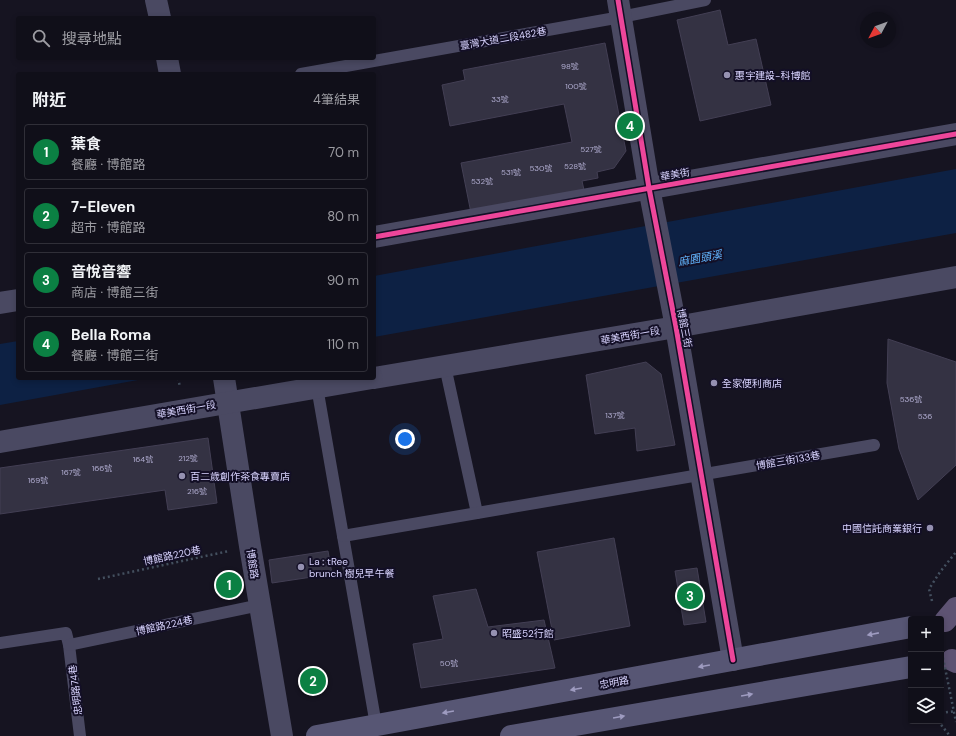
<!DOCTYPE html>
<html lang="zh-TW">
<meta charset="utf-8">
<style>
body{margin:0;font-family:"DM Sans","Noto Sans TC",sans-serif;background:#191822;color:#f1f3f6}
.controls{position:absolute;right:12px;bottom:12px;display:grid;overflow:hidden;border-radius:4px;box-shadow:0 2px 6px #0003}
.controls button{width:36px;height:36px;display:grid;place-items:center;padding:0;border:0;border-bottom:1px solid #302f38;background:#100f19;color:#f1f3f6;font:20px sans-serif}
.compass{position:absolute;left:860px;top:12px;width:36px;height:36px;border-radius:50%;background:#100f19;box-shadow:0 2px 6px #0003;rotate:229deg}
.you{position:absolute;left:405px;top:439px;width:14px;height:14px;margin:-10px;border:3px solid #fff;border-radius:50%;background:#1a73e8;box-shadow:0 0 0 6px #1a73e833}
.badge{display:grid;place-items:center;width:26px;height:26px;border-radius:50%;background:#0b8043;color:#fff;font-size:13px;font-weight:700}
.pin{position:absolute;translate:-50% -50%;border:2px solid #fff;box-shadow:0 1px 4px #0006}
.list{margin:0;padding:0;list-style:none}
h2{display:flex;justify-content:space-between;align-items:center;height:52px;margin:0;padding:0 16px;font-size:17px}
h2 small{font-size:13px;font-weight:400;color:#9c9ca2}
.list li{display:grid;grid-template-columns:26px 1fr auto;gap:12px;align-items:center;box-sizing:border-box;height:56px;margin:0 8px 8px;padding:0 8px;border:1px solid #302f38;border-radius:4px}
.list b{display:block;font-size:15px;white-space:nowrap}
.list p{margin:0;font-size:13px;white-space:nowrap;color:#9c9ca2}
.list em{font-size:13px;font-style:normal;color:#9c9ca2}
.icon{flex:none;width:22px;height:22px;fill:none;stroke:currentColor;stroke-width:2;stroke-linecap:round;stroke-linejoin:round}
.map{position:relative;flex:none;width:956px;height:736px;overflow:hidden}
.search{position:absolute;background:#100f19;box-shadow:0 2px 6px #0003;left:16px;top:16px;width:360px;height:44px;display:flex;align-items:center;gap:10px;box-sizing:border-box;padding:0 14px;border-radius:4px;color:#9c9ca2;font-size:15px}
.panel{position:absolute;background:#100f19;box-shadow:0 2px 6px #0003;left:16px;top:72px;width:360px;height:308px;border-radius:4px}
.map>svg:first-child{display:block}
.water{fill:#0d2144}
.building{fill:#343243;stroke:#433f54}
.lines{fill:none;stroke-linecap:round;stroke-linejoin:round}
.path{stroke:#44505f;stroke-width:2.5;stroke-dasharray:2 3;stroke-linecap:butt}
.service{stroke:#4a4962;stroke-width:12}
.minor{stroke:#4a4962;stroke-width:22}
.secondary{stroke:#575674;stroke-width:22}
.primary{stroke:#5e5373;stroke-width:22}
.path-bridge{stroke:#44505f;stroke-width:2.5;stroke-dasharray:2 3;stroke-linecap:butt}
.cycleway-casing{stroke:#130f26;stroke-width:8}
.cycleway{stroke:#ed469a;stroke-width:5}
.oneway{fill:#9e9bc0}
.poi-dot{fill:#9591b1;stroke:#130f26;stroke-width:1.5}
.labels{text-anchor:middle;stroke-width:4;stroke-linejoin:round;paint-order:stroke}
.number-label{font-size:8px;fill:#b0acd0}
.street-label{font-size:10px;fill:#d9d4ff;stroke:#130f26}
.poi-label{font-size:10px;fill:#d9d4ff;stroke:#130f26;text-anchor:start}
.water-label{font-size:11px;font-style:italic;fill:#62b6ff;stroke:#130f26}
</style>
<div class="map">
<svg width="956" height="736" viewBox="0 0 956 736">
<rect width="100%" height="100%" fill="#161421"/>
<g class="water">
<polygon points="956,169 956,233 374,337 374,276"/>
<polygon points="18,341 18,378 149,378 0,405 0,344"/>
</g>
<g class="building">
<polygon points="720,10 728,45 756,39 771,105 700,121 677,20"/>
<polygon points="605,43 626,151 614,168 597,172 598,178 582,181 584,190 471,213 461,163 572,142 564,104 450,126 442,85 465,80 463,70"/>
<polygon points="888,339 956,362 956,465 918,500 899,449 887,383"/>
<polygon points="646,362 661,374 675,445 637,451 635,428 595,434 586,375"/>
<polygon points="208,438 217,503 168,510 165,490 0,514 0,468"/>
<polygon points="614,538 630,626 554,640 537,552"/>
<polygon points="328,551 332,574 272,583 269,560"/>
<polygon points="697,568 706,622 684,625 675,571"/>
<polygon points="476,589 488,627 544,620 555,668 421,688 413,644 443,639 433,596"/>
</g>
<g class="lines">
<g class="path">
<polyline points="178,378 180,387"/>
<polyline points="98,579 229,551"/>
<polyline points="932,601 929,589 940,572 956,552"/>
<polyline points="941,713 956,711"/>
<polyline points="938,721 950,736"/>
</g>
<g class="service">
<polyline points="301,74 621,17 705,0"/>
<polyline points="445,366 477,513"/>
<polyline points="317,387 376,725"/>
<polyline points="343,536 874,445"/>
<polyline points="0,643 66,633 69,645 80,736"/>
<polyline points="69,645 260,605"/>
</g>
<g class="minor">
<polyline points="156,0 160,18"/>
<polyline points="618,0 649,188 676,327 733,660"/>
<polyline points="167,58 170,74"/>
<polyline points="374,237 956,134"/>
<polyline points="0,303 18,300"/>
<polyline points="224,378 250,546 282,736"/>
<polyline points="374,378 676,327 956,277"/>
<polyline points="0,442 372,378"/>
</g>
<g class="secondary">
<polyline points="317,736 911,627"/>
<polyline points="511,736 911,667"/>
</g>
<g class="primary">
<polyline points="945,621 956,608"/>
<polyline points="952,660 956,662"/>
</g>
<polyline class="path-bridge" points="941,648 956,722"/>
<g class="cycleway-casing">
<g id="cycleway">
<polyline points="618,0 649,188 676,327 733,660"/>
<polyline points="374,237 956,134"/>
</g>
</g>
<use href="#cycleway" class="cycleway"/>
</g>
<defs><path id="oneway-solid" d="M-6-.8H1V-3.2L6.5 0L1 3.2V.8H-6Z"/></defs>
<g class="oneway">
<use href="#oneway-solid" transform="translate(873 634) rotate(169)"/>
<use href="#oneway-solid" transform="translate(704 666) rotate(170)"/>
<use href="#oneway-solid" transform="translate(576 689) rotate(170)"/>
<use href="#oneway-solid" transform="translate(747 695) rotate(-10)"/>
<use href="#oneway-solid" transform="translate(448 712) rotate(170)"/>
<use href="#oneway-solid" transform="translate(619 717) rotate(-10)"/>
</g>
<g class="poi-dot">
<circle cx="727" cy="75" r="4"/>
<circle cx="714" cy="383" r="4"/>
<circle cx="182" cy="476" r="4"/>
<circle cx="930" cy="528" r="4"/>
<circle cx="301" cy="567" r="4"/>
<circle cx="494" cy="633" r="4"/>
</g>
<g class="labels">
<g class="number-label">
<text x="570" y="69">98號</text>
<text x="576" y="89">100號</text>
<text x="500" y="102">33號</text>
<text x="591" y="152">527號</text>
<text x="575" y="169">528號</text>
<text x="541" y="171">530號</text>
<text x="511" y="175">531號</text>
<text x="482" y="184">532號</text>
<text x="911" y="402">536號</text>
<text x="615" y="418">137號</text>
<text x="925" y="419">536</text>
<text x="188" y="461">212號</text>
<text x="143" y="462">164號</text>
<text x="102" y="471">166號</text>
<text x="71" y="475">167號</text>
<text x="38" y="483">169號</text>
<text x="197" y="494">216號</text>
<text x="449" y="666">50號</text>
</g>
<g class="street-label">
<text transform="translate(503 38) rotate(-10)" y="4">臺灣大道二段482巷</text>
<text transform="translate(675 174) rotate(-10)" y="4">華美街</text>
<text transform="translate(685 328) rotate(79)" y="4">博館三街</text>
<text transform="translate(630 335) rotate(-10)" y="4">華美西街一段</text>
<text transform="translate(186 409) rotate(-10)" y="4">華美西街一段</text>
<text transform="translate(788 460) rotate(-10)" y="4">博館三街133巷</text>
<text transform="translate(172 555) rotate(-12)" y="4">博館路220巷</text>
<text transform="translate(253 564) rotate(81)" y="4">博館路</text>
<text transform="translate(164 625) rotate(-12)" y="4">博館路224巷</text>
<text transform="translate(614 682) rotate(-10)" y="4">忠明路</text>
<text transform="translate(75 690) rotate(-97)" y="4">忠明路74巷</text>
</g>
<g class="poi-label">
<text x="735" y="79">惠宇建設-科博館</text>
<text x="722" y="387">全家便利商店</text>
<text x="190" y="480">百二歲創作茶食專賣店</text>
<text x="922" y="532" text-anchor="end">中國信託商業銀行</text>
<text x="309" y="565">La : tRee<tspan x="309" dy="12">brunch 樹兒早午餐</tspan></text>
<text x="502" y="637">昭盛52行館</text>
</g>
<g class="water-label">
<text transform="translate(700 258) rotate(-10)" y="4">麻園頭溪</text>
</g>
</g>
</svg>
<div class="controls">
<button>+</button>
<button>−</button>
<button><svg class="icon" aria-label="layers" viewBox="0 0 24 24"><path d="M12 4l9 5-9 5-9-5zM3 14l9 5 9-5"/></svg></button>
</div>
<svg class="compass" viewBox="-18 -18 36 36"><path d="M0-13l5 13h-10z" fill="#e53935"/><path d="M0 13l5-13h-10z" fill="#9c9ca2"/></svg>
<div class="you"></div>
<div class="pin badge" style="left:229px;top:585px">1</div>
<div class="pin badge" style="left:313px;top:681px">2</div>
<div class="pin badge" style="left:690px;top:596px">3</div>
<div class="pin badge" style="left:630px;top:126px">4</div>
<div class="search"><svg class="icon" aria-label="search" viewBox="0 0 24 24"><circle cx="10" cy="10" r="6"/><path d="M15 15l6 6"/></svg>搜尋地點</div>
<section class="panel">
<h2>附近<small>4筆結果</small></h2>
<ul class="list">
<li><span class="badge">1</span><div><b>葉食</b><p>餐廳 · 博館路</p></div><em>70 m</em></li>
<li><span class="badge">2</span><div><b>7-Eleven</b><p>超市 · 博館路</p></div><em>80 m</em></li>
<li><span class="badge">3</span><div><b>音悅音響</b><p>商店 · 博館三街</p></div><em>90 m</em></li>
<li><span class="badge">4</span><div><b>Bella Roma</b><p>餐廳 · 博館三街</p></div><em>110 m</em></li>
</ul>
</section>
</div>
